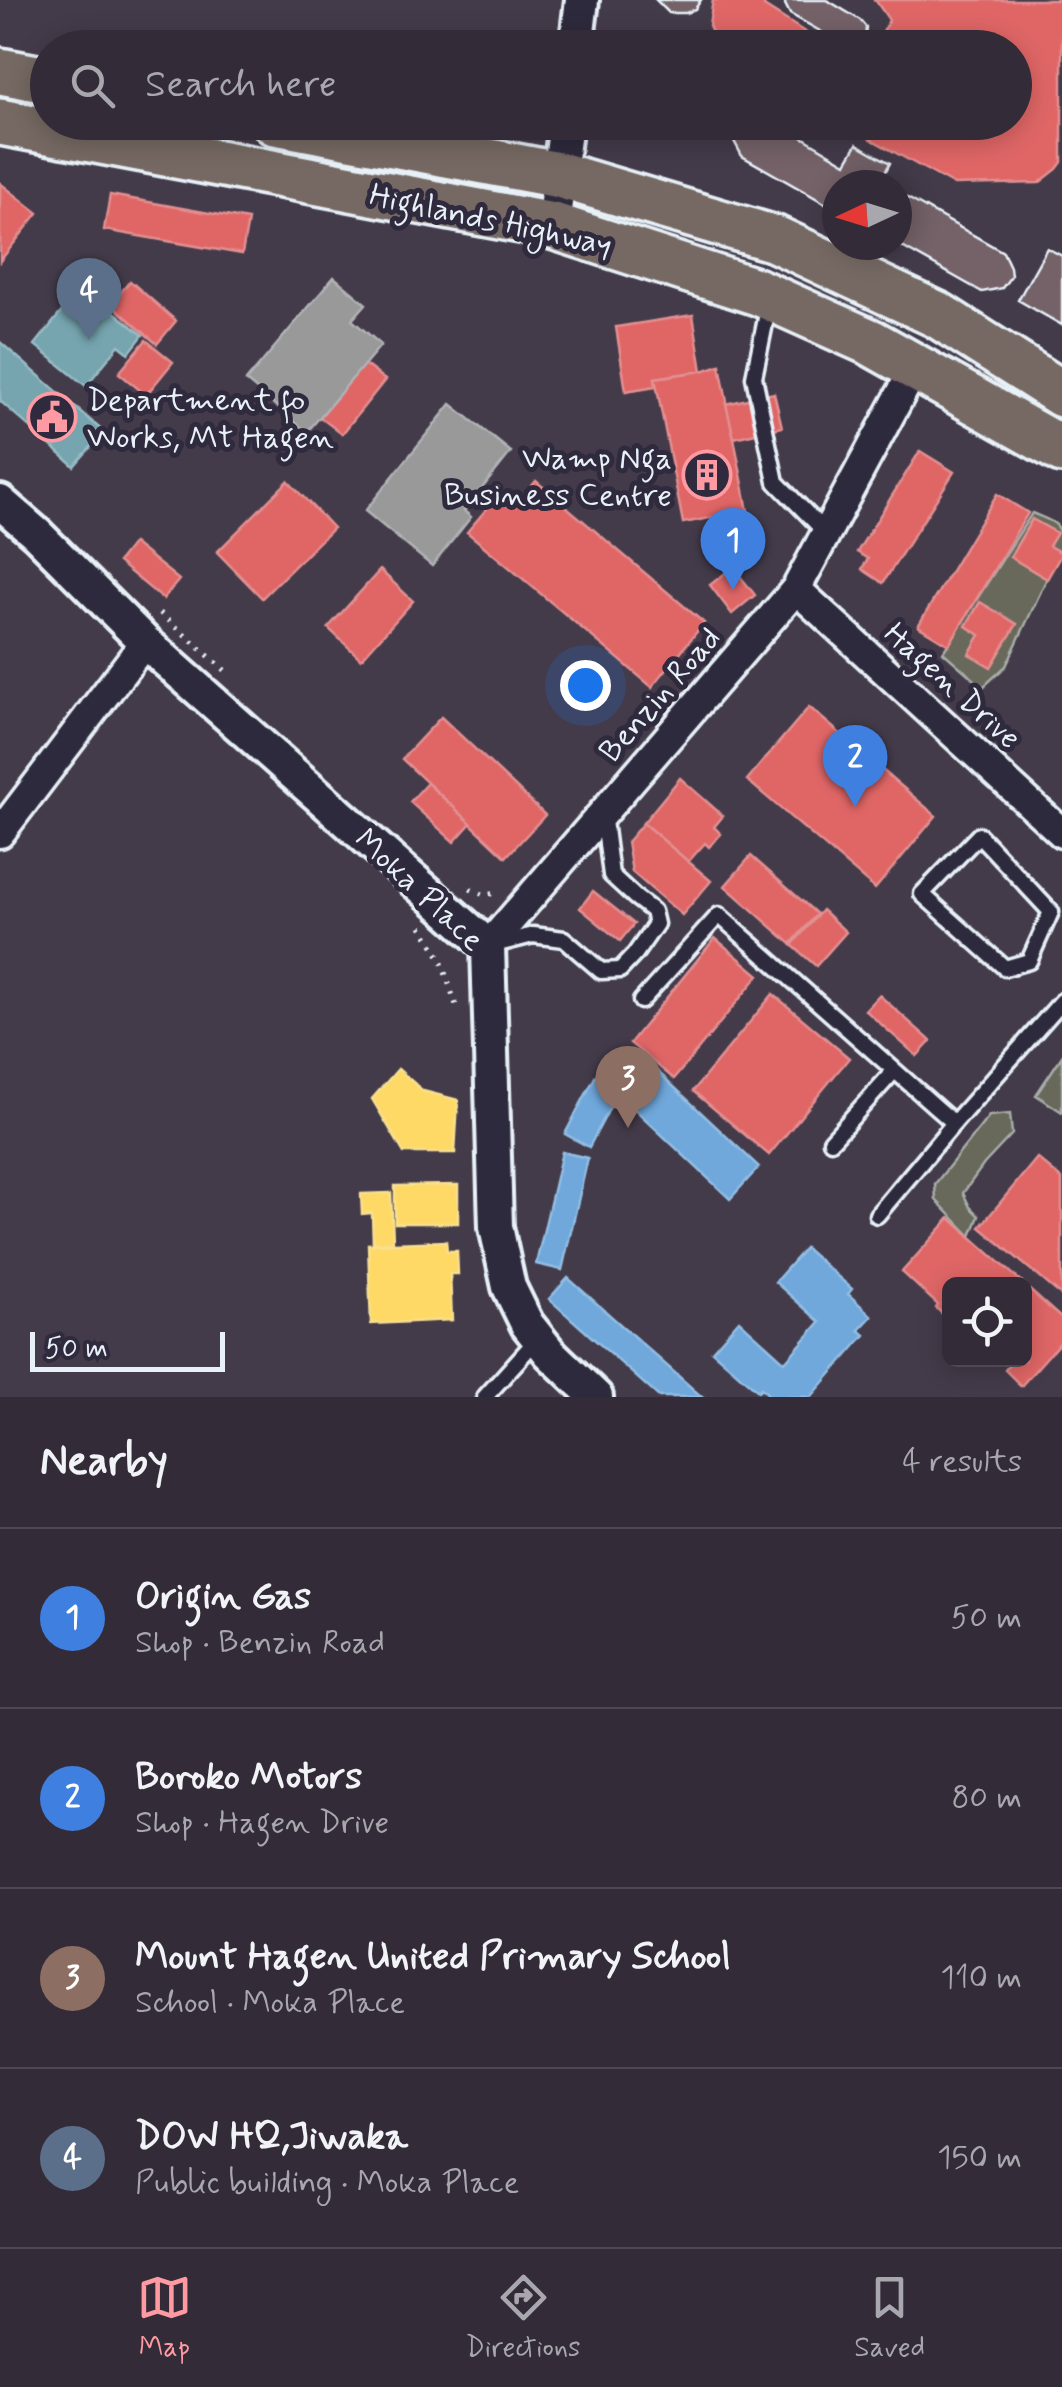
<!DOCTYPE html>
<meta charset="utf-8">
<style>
body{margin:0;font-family:Mynerve,sans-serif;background:#3b3440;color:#f1f3f6}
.controls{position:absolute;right:30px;bottom:30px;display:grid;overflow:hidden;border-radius:15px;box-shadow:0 5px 25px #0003}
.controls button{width:90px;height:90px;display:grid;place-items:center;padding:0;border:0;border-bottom:2px solid #4e4853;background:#332c38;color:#f1f3f6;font:50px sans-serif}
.compass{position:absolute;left:822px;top:170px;width:90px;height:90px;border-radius:50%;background:#332c38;box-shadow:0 5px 25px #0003;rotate:266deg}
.scale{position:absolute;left:30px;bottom:25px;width:195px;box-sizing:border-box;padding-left:10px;border:5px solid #e8f1f8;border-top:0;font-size:28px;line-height:35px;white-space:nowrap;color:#e8f1f8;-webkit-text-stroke:8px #2f2a3d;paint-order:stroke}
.you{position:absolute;left:585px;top:685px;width:35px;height:35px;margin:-25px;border:8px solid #fff;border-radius:50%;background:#1a73e8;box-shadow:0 0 0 15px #1a73e833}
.badge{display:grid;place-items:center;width:65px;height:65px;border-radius:50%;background:#ff9aa2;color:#fff;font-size:32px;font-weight:700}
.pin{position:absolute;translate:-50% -82px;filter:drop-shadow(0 2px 5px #0008)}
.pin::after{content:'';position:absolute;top:52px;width:35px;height:30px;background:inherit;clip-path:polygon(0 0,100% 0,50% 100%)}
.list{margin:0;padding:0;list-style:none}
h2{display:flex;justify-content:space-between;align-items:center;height:130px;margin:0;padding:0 40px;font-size:42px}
h2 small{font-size:32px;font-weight:400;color:#a9a7ae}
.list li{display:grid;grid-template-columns:65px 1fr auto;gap:30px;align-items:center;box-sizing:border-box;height:180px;padding:0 40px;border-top:2px solid #4e4853}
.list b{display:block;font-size:38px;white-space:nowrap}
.list p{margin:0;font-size:32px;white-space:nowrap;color:#a9a7ae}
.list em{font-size:32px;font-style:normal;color:#a9a7ae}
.icon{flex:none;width:55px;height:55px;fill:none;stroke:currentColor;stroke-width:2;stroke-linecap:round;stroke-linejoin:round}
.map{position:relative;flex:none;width:1062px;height:1397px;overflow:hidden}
.search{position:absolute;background:#332c38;box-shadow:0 5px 25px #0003;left:30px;right:30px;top:30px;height:110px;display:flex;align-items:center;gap:25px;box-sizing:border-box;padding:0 35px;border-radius:55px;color:#a9a7ae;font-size:38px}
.sheet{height:850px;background:#332c38}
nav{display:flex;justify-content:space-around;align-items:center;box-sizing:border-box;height:140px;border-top:2px solid #4e4853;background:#332c38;font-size:28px;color:#a9a7ae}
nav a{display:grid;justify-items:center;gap:5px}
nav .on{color:#ff9aa2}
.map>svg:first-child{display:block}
.green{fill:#68695a;stroke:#a8ada9;stroke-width:2.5}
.homes{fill:#ffd966;stroke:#f8e092;stroke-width:2.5}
.shops{fill:#e06666;stroke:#e29092;stroke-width:2.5}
.schools{fill:#6fa8dc;stroke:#93bee4;stroke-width:2.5}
.public{fill:#76a5af;stroke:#98bcc5;stroke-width:2.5}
.industry{fill:#999;stroke:#b1b3b6;stroke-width:2.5}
.building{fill:#756269;stroke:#e8f1f8;stroke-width:2.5}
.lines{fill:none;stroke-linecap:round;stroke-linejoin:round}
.service-casing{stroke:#e8f1f8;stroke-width:21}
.minor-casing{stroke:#e8f1f8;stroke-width:35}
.tertiary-casing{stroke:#e8f1f8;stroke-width:40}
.trunk-casing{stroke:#e8f1f8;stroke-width:52}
.path{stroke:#e8f1f8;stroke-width:5;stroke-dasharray:2.5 8;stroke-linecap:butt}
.service{stroke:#2f2a3d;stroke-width:14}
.minor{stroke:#2f2a3d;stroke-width:28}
.tertiary{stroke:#2f2a3d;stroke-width:32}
.trunk{stroke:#766964;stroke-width:45}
.labels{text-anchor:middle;stroke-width:10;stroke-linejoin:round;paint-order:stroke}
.street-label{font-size:32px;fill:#e8f1f8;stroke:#2f2a3d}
.poi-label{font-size:32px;fill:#e8f1f8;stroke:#2f2a3d;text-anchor:start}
</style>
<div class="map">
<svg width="1062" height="1397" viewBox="0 0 1062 1397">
<rect width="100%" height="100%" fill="#443b4a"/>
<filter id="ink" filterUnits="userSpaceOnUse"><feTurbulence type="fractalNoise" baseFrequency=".01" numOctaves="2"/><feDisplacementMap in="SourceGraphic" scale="20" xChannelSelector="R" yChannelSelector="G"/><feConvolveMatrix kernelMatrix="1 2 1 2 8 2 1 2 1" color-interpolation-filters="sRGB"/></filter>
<g filter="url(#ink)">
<g class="green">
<path d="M 1032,513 C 1052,522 1062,521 1062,546 L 1006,666 L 983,687 L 943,652 Z"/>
<polygon points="1062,1056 1062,1112 1036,1095"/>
<polygon points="1010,1114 1012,1134 984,1164 963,1193 970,1207 979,1216 971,1236 936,1200 935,1184 989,1116"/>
</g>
<g class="homes">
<polygon points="998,498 1024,515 949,642 921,626"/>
<polygon points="398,1069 423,1091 458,1100 455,1153 404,1153 372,1099"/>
<polygon points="458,1185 458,1223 395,1223 395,1186"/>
<polygon points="391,1193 393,1242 373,1243 372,1213 362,1214 361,1194"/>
<polygon points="446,1241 447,1251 457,1251 458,1274 450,1274 452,1320 371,1324 368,1244"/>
</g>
<g class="shops">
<polygon points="713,0 765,0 764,6 830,48 718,48 709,25"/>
<polygon points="873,0 1062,0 1062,162 1057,169 1039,183 954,185 840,122 961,122 971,129 1014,122 1014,48 1004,48 1003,39 938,42 934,48 874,48 889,20 876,1"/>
<polygon points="0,183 38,213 0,261"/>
<polygon points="110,195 248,220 242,254 104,230"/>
<polygon points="130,281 176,321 157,344 111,304"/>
<polygon points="693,315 702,371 655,378 656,386 626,391 616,327"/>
<polygon points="146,340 173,362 146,395 119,373"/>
<polygon points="364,364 385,380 342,434 320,417"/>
<polygon points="720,365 748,511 683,523 655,378 702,371"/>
<polygon points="774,393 782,427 734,438 726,404"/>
<polygon points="920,451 954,472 883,583 862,569 868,559 857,552"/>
<polygon points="288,481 333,528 262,598 217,552"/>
<polygon points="536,481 704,623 652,687 467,532 500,493 515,506"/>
<polygon points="997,494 1028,513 949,645 918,626"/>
<polygon points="1032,519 1057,533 1049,546 1062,553 1047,579 1010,557"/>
<polygon points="133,543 179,580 163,599 118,562"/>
<polygon points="733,567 755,595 732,614 710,585"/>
<polygon points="380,570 413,601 361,659 328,628"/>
<polygon points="980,602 1017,624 991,667 969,654 980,635 966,626"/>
<polygon points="809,707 936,816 875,889 747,780"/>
<polygon points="441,717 545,815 506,857 402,759"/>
<polygon points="680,778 723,816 714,827 721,834 709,847 705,843 688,862 643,823"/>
<polygon points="427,783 471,823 454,842 410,802"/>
<polygon points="643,823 711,881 682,915 632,872 627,842"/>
<polygon points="751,856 817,914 791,944 725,886"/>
<polygon points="593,891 634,924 620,941 580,908"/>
<polygon points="822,910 846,932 816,966 792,945"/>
<polygon points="715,938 759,975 674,1079 630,1043"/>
<polygon points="773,994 849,1058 769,1155 693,1091"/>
<polygon points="879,995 931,1041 917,1056 865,1010"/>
<polygon points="1037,1158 1062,1179 1062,1296 980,1227"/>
<polygon points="950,1218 1024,1284 950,1284 950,1321 936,1308 938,1305 902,1272"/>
<polygon points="1024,1285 1062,1319 1062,1340 1021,1386 1005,1370 1009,1365 1003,1360 1024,1360"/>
</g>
<g class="schools">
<polygon points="603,1062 627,1075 589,1147 565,1134"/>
<polygon points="655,1069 759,1167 730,1199 626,1101"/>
<polygon points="562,1152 588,1158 562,1270 536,1264"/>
<polygon points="805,1248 852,1289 848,1294 872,1316 859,1330 865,1335 811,1397 771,1397 761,1388 758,1391 712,1351 739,1320 785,1362 820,1322 775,1282"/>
<polygon points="568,1278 702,1397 659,1397 549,1299"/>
</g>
<g class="public">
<polygon points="82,286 143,335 129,353 119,345 86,386 35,345"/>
<polygon points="0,342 104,432 74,466 0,401"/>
</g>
<g class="industry">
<polygon points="334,277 366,304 352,320 381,345 307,432 246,381"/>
<polygon points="451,404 511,452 464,511 471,517 432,566 365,511"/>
</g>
<g class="building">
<polygon points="656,0 701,0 695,9 686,13 669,13"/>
<polygon points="786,0 827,0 860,20 866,27 865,39 859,46 845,45 790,14 785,4"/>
<polygon points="777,122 846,163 857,144 890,163 880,182 884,185 837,185 837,210 742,156 733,139 737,123"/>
<polygon points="897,192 1003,252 1010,267 1011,276 1002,288 982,292 897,244"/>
<polygon points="1047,248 1062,256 1062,325 1018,300"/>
</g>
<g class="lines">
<g class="service-casing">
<g id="service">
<polyline points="769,304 754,377 776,482 826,533"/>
<polygon points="979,835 1051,912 1029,961 1005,968 922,894"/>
<polyline points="494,945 533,935 564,939 601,971 620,970 635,954 656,924 653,911 636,898 611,875 603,813"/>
<polyline points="641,1001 719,915 954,1123"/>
<polyline points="831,1141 894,1071"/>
<polyline points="877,1215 954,1123 1062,1001"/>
<polyline points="485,1397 538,1338"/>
</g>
</g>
<g class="minor-casing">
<g id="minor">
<polyline points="796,589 1062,833"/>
<polyline points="0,833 145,642"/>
<polyline points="488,946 796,589 916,366"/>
</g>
</g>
<g class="tertiary-casing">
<g id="tertiary">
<polyline points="576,48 582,0"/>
<polyline points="553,226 566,122"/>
<polyline points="0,502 37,534 145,642 488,946 496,1227 509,1287 527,1324 550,1353 596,1397"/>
</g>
</g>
<g class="trunk-casing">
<g id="trunk">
<polyline points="0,71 48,80"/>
<polyline points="0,122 553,226 758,292 872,343 1062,450"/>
<polyline points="275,122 559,175 775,239 938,315 1062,394"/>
</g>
</g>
<g class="path">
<polyline points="160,613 227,672"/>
<polyline points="470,889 484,895 497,893"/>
<polyline points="421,926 440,957 456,1005"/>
</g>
<use href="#service" class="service"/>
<use href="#minor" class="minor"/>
<use href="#tertiary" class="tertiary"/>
<use href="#trunk" class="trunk"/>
</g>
</g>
<defs>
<g id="civic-ring" transform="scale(2.5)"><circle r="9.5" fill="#2f2a3d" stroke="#ff9aa2" stroke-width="1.5"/><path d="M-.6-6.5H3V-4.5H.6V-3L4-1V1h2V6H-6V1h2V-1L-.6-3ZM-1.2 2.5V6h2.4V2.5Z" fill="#ff9aa2"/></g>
<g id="building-ring" transform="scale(2.5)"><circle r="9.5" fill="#2f2a3d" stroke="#ff9aa2" stroke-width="1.5"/><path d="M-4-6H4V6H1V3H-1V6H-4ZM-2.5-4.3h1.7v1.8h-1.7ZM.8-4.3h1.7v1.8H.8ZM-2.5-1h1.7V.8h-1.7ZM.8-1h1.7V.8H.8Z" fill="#ff9aa2"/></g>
</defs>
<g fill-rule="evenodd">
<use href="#civic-ring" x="52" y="417"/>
<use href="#building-ring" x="707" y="475"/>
</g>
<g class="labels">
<g class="street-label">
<text transform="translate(491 219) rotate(12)" y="11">Highlands Highway</text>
<text transform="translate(953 685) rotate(42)" y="11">Hagen Drive</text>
<text transform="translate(659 694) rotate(-49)" y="11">Benzin Road</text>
<text transform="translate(420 889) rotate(43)" y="11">Moka Place</text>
</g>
<g class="poi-label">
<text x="87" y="410">Department fo<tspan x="87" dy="37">Works, Mt Hagen</tspan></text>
<text x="672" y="468" text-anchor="end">Wamp Nga<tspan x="672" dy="37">Business Centre</tspan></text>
</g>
</g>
</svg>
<div class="controls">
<button><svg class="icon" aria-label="locate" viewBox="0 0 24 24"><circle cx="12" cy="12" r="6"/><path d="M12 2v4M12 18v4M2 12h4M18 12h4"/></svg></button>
</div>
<svg class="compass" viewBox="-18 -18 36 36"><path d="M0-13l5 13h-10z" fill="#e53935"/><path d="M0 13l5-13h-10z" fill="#a9a7ae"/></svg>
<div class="scale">50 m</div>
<div class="you"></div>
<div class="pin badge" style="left:733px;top:590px;background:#3f7fe0">1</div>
<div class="pin badge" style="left:855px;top:807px;background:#3f7fe0">2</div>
<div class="pin badge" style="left:628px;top:1128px;background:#8d6e63">3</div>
<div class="pin badge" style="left:89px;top:340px;background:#5c6f8a">4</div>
<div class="search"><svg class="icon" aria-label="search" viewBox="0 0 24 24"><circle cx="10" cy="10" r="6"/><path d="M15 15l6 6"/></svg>Search here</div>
</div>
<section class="sheet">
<h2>Nearby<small>4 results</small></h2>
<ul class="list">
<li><span class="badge" style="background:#3f7fe0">1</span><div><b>Origin Gas</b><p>Shop · Benzin Road</p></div><em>50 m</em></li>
<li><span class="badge" style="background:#3f7fe0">2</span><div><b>Boroko Motors</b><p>Shop · Hagen Drive</p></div><em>80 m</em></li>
<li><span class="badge" style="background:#8d6e63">3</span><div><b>Mount Hagen United Primary School</b><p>School · Moka Place</p></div><em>110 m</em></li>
<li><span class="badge" style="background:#5c6f8a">4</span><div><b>DOW HQ,Jiwaka</b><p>Public building · Moka Place</p></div><em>150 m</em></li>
</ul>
</section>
<nav>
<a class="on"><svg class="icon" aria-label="map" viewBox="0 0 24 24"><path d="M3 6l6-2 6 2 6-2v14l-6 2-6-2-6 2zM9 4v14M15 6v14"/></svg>Map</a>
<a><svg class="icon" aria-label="directions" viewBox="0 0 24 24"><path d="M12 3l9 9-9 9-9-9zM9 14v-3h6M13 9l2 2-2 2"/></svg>Directions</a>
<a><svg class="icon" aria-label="saved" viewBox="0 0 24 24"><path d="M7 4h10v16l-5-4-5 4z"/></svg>Saved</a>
</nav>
